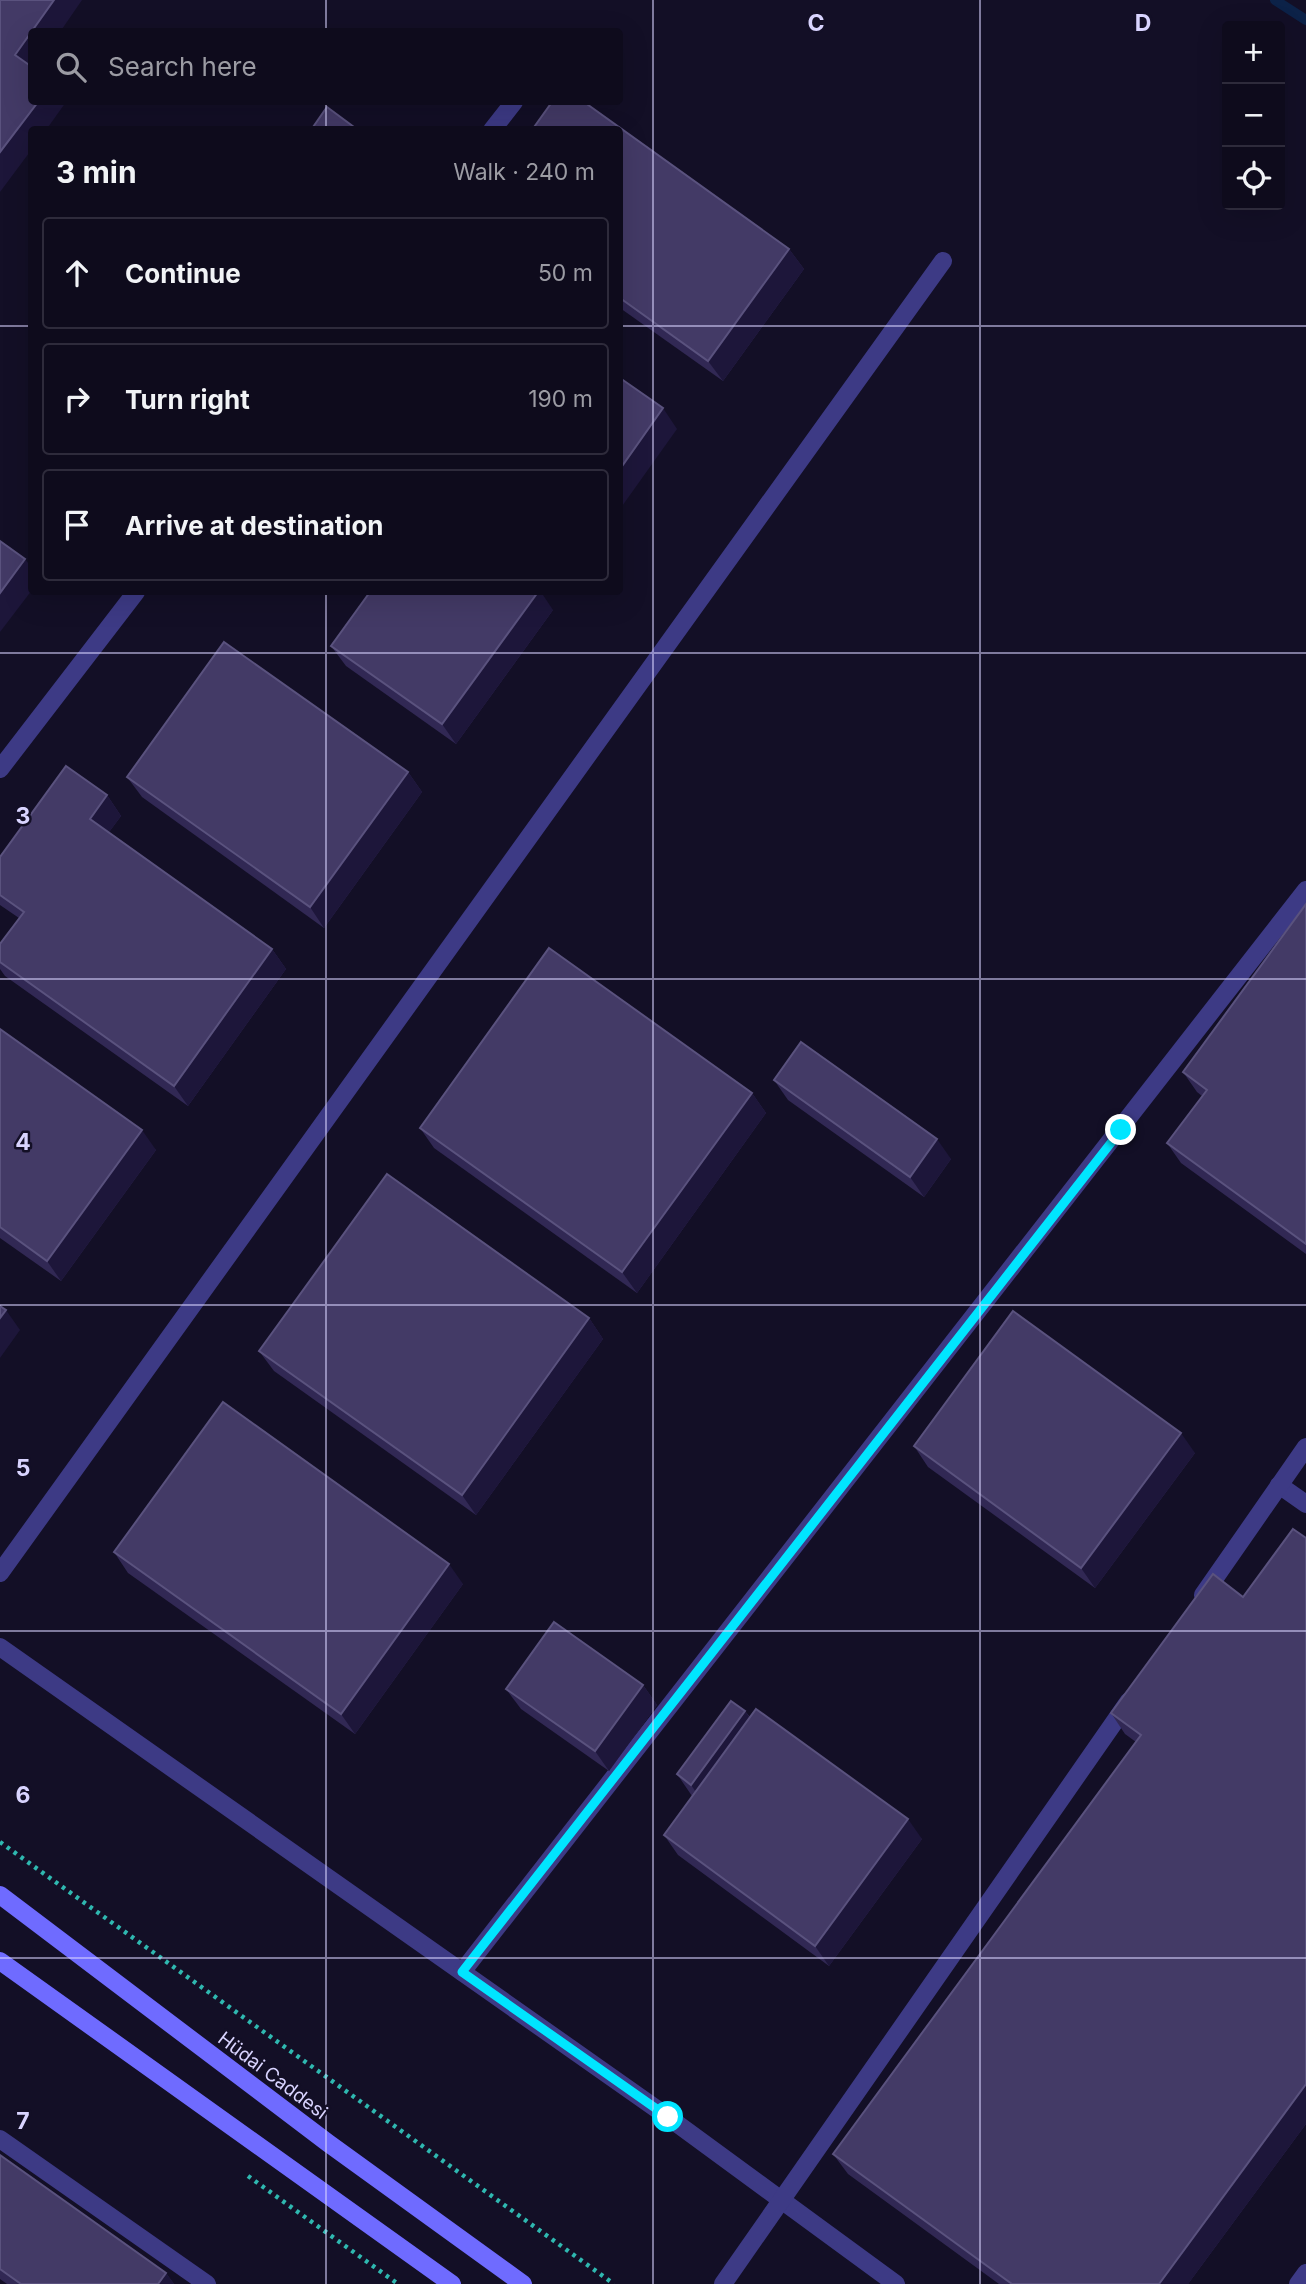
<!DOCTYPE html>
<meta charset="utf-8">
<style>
body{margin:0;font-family:Inter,sans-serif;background:#171425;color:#f1f3f6}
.controls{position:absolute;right:21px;top:21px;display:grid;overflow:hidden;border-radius:7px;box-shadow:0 7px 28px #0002}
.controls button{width:63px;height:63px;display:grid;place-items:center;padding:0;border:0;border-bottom:2px solid #2e2b3b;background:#0e0b1c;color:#f1f3f6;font:35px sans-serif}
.stop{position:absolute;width:21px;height:21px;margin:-16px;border:5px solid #00e5ff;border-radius:50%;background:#fff}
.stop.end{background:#00e5ff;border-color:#fff;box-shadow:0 2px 7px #0008}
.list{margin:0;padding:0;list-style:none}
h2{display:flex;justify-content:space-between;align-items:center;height:91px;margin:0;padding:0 28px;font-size:30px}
h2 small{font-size:23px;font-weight:400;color:#9b9ba3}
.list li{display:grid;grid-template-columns:46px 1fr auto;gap:21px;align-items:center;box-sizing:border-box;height:112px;margin:0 14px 14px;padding:0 14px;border:2px solid #2e2b3b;border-radius:7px}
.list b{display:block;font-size:26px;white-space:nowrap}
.list em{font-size:23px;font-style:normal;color:#9b9ba3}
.icon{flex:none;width:38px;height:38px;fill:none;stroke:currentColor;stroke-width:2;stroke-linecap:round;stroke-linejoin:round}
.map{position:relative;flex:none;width:1306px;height:2284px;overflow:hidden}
.search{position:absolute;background:#0e0b1c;box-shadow:0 7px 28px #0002;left:28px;top:28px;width:595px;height:77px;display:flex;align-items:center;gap:18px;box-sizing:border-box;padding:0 24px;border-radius:7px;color:#9b9ba3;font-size:26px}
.panel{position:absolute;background:#0e0b1c;box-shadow:0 7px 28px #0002;left:28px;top:126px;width:595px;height:469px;border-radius:7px}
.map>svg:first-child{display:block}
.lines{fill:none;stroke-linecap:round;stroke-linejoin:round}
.stream{stroke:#0c2248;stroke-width:10}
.path{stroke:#2fb8b0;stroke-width:4.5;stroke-dasharray:3.5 5;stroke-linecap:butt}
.street{stroke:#3d3a85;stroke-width:18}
.secondary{stroke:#6f6bff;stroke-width:18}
.wall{fill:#312854}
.shaded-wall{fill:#1d163a}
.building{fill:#433a66;stroke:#5a527e;stroke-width:2}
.route{stroke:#00e5ff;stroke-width:9}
.grid{fill:none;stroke:#d9d4ff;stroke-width:2;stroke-opacity:0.55}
.labels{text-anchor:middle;stroke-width:5;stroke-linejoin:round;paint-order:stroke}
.street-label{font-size:19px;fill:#d9d4ff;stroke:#130f26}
.grid-label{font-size:23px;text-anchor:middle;font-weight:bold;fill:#d9d4ff;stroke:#130f26;stroke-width:5;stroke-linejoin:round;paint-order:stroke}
</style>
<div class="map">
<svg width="1306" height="2284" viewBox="0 0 1306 2284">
<rect width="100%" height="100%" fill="#130f26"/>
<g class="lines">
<polyline class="stream" points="1275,0 1306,20"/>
<g class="path">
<polyline points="0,1842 614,2284"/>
<polyline points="248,2176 398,2284"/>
</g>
<g class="street">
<polyline points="492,130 514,102"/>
<polyline points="0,769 136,592"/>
<polyline points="1279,1485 1306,1504"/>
<polyline points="0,1573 943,261"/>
<polyline points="1203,1595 1306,1447"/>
<polyline points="0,1647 668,2117 896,2284"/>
<polyline points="462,1972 1306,890"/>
<polyline points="0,2139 207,2284"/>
<polyline points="723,2284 1129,1701"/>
<polyline points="1298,2284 1306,2273"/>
</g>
<g class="secondary">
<polyline points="0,1895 328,2143 523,2284"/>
<polyline points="0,1961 452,2284"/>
</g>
</g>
<g class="wall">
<polygon points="620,130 789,249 804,269 723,381 620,308"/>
<polygon points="553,610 456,744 346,666 331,646"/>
<polygon points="408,772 422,792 324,928 142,797 127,777"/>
<polygon points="107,795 121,816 109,832 272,949 286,969 188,1106 5,976 0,969 0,944 19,918 0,905 0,857"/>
<polygon points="1306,904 1306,1254 1181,1163 1167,1143 1202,1096 1197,1092 1183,1072"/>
<polygon points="0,1029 156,1150 61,1281 0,1238"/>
<polygon points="774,1080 951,1159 924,1197 788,1100"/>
<polygon points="752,1093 766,1113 637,1293 434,1148 420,1128"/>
<polygon points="589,1318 603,1339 476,1515 274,1371 259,1351"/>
<polygon points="914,1446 1195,1453 1095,1588 928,1467"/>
<polygon points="1306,1538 1306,2124 1188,2284 999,2284 848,2174 833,2154 1136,1742 1125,1734 1111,1713 1243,1597"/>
<polygon points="114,1552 463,1584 355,1734 128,1573"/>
<polygon points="643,1685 657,1705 609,1771 521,1709 506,1689"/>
<polygon points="745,1711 750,1717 922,1839 829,1966 678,1855 664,1835 692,1796 677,1774"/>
<polygon points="0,2155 166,2273 174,2284 7,2284 0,2279"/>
</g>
<g class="shaded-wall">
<polygon points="54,0 82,0 60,32 32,32"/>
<polygon points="32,32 32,72 15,55"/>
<polygon points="38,102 66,102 46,130 32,130 32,149 0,192 0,152"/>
<polygon points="789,249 804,269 723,381 708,361"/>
<polygon points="663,408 677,429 620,509 620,469"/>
<polygon points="25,559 32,568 32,590 0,632 0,593"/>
<polygon points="538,592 541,592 553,610 456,744 442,724"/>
<polygon points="408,772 422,792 324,928 310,907"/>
<polygon points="107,795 121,816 104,839 90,819"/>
<polygon points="272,949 286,969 188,1106 174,1086"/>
<polygon points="752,1093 766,1113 637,1293 622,1272"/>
<polygon points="142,1130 156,1150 61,1281 47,1261"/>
<polygon points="937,1139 951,1159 924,1197 910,1177"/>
<polygon points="6,1310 20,1330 0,1358 0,1318"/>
<polygon points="589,1318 603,1339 476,1515 462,1495"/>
<polygon points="1181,1433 1195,1453 1095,1588 1081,1568"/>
<polygon points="449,1564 463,1584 355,1734 341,1714"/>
<polygon points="643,1685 657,1705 609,1771 595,1751"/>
<polygon points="745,1711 759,1731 705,1805 691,1785"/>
<polygon points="908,1819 922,1839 829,1966 815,1946"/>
<polygon points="1306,2084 1306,2124 1188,2284 1159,2284"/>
<polygon points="166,2273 174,2284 158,2284"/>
</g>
<g class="building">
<polygon points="0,0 54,0 15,55 32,67 32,102 38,102 0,152"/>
<polygon points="552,102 584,102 789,249 708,361 620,298 620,130 532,130"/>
<polygon points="327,107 358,130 311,130"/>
<polygon points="620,378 663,408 620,469"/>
<polygon points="0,541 25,559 0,593"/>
<polygon points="370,592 538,592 442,724 331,646"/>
<polygon points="224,642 408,772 310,907 127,777"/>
<polygon points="66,766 107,795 90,819 272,949 174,1086 0,962 0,944 24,912 0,895 0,857"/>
<polygon points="1306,904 1306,1244 1167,1143 1207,1090 1183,1072"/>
<polygon points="549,948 752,1093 622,1272 420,1128"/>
<polygon points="0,1029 142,1130 47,1261 0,1227"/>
<polygon points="801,1042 937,1139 910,1177 774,1080"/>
<polygon points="387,1174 589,1318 462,1495 259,1351"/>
<polygon points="0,1306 6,1310 0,1318"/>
<polygon points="1013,1311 1181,1433 1081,1568 914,1446"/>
<polygon points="223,1402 449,1564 341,1714 114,1552"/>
<polygon points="1293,1529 1306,1538 1306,2084 1159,2284 1012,2284 833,2154 1141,1735 1111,1713 1213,1574 1243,1597"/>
<polygon points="554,1622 643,1685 595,1751 506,1689"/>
<polygon points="731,1701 745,1711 691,1785 677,1774"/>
<polygon points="756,1709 908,1819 815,1946 664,1835"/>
<polygon points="0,2155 166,2273 158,2284 21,2284 0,2269"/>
</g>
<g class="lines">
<polyline class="route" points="668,2117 462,1972 1121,1130"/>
</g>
<path class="grid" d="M 326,0 L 326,32M 653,0 L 653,2284M 980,0 L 980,2284M 326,102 L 326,130M 0,326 L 32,326M 620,326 L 1306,326M 326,592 L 326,2284M 0,653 L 1306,653M 0,979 L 1306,979M 0,1305 L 1306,1305M 0,1631 L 1306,1631M 0,1958 L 1306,1958"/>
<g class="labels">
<g class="street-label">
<text transform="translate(273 2075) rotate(37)" y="7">Hüdai Caddesi</text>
</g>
</g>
<g class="grid-label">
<text x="816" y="31">C</text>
<text x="1143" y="31">D</text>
<text x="23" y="824">3</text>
<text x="23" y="1150">4</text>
<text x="23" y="1476">5</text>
<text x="23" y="1803">6</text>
<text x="23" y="2129">7</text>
</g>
</svg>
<div class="controls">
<button>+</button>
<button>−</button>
<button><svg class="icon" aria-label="locate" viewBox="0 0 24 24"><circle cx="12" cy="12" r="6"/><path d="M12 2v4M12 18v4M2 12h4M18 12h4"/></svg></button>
</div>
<div class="stop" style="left:668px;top:2117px"></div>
<div class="stop end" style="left:1121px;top:1130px"></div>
<div class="search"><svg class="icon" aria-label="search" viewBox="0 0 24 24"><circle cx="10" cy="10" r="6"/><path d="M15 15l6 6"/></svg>Search here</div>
<section class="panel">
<h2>3 min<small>Walk · 240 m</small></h2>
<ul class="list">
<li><svg class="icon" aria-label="ahead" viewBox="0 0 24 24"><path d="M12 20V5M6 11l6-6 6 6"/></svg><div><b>Continue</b></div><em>50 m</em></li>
<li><svg class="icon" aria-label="right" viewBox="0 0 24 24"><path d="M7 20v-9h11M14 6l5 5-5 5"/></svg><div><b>Turn right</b></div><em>190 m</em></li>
<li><svg class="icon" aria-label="arrive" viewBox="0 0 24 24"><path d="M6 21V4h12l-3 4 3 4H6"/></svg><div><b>Arrive at destination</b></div></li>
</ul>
</section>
</div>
